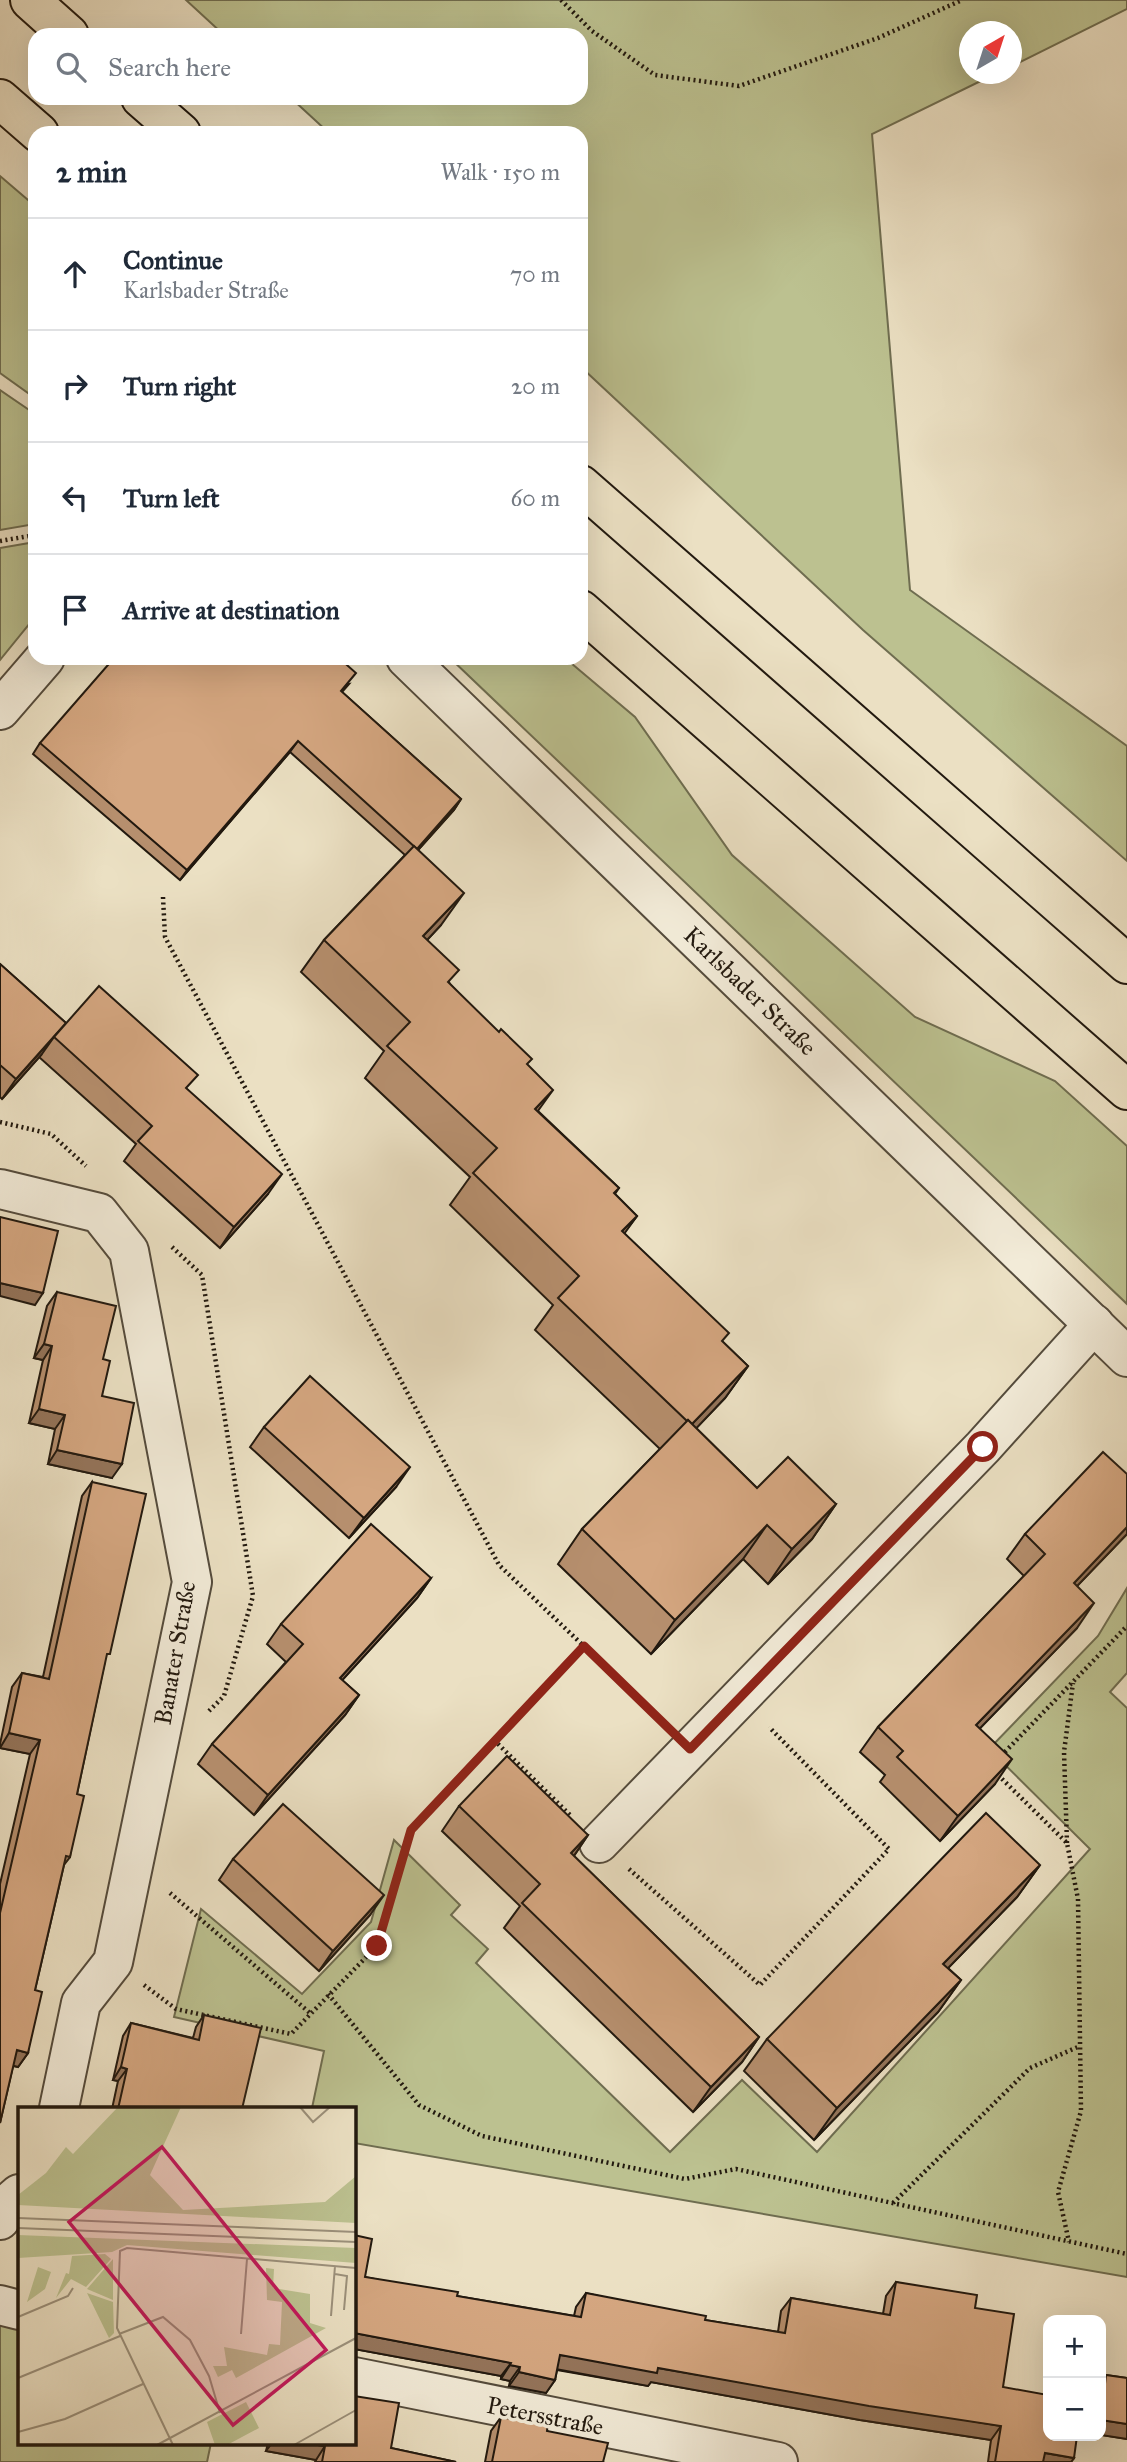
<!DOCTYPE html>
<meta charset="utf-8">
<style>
body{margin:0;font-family:"IM FELL Great Primer",serif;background:#f2f2f3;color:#1f2937}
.controls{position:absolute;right:21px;bottom:21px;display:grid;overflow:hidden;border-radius:14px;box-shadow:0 7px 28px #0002}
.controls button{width:63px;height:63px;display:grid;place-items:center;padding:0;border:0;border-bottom:2px solid #e0e1e3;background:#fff;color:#1f2937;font:35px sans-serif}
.compass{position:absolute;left:959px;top:21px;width:63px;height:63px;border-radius:50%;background:#fff;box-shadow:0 7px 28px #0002;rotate:39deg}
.stop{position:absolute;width:21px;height:21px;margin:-16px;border:5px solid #8f2418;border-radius:50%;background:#fff}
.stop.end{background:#8f2418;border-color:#fff;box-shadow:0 2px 7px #0008}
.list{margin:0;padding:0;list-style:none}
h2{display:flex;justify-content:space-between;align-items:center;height:91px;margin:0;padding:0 28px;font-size:30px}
h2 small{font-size:23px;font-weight:400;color:#747a83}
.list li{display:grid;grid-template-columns:46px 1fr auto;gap:21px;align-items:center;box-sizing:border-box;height:112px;padding:0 28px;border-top:2px solid #e0e1e3}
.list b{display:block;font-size:26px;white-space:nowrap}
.list p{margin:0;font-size:23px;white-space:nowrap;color:#747a83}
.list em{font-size:23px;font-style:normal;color:#747a83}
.icon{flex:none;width:38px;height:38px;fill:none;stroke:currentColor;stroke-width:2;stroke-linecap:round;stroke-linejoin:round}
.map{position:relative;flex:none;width:1127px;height:2462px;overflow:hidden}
.search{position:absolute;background:#fff;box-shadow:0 7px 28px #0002;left:28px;top:28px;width:560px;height:77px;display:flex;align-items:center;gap:18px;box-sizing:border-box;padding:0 24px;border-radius:21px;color:#747a83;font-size:26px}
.panel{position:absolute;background:#fff;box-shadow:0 7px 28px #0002;left:28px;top:126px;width:560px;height:539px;border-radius:21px}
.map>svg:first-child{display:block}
.green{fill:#bcc190;stroke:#6f6d50;stroke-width:2}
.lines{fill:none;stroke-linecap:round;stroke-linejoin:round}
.minor-casing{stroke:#544b3c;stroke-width:42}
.highway-casing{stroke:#22190f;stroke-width:42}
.path{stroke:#22190f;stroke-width:4.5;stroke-dasharray:2 3.5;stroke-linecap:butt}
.minor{stroke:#f2ebd8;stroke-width:38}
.highway{stroke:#ebe0c3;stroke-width:38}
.wall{fill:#b68f6e;stroke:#22190f;stroke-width:2}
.shaded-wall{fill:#94745a;stroke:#22190f;stroke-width:2}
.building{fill:#d4a680;stroke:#22190f;stroke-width:2}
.route{stroke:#8f2418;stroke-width:9}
.labels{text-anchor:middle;stroke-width:7;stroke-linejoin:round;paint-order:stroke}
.street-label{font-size:24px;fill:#22190f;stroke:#f2ebd8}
.inset-road{fill:none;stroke:#9b907b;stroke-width:2}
.view{fill:#c2185b;fill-opacity:0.15;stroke:#c2185b;stroke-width:3.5}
.inset-edge{fill:none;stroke:#22190f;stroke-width:3.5}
</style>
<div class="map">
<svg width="1127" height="2462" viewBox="0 0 1127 2462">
<rect width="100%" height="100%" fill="#ebe0c3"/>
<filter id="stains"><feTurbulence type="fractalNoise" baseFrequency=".00286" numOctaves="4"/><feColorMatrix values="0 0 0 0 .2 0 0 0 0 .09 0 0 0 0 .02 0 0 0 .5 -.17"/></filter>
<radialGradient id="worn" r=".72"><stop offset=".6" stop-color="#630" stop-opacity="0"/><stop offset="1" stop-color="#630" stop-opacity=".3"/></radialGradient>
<g class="green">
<polygon points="186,0 1127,0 1127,9 1012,66 1012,32 970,32 970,74 995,74 872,134 910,590 1127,746 1127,861 863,630 581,367 581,133 329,133 291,98 581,98 581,35 224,35"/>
<polygon points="0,176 35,206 35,398 0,373"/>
<polygon points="0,390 35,414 35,524 0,530"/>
<polygon points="35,542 35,617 0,660 0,548"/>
<polygon points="450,658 565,658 635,717 732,855 915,1017 1055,1081 1127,1146 1127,1304"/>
<polygon points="1127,1588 1127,1673 1110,1692 1127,1708 1127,2277 354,2143 354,2108 312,2108 324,2051 174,2017 201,1909 302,1994 371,1922 394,1840 460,1905 451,1915 488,1949 476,1963 670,2152 742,2080 817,2152 1090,1849 989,1749 1098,1636"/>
<polygon points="0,2324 19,2328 19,2443 211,2443 207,2462 0,2462"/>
</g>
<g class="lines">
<g class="minor-casing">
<g id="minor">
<polyline points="406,658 1127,1357"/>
<polyline points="0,710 45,658"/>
<polyline points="0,1189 99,1213 129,1251 192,1582 113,1962 81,2003 59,2108"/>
<polyline points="599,1843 983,1447 1094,1324"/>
<polyline points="0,2220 5,2206 19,2194"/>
<polyline points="0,2305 19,2310"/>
<polyline points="354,2377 778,2462"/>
</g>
</g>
<g class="highway-casing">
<g id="highway">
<polyline points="30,0 69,35"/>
<polyline points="141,98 181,133"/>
<polyline points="0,99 39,133"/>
<polyline points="581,485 1127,964"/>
<polyline points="581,610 1127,1090"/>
</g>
</g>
<g class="path">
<polyline points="561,0 592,31 655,75 739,86 878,38 962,0"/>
<polyline points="0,541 35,535"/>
<polyline points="163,897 165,937 499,1565 661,1720"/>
<polyline points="0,1122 51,1134 86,1166"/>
<polyline points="172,1247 202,1275 253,1596 224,1696 209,1711"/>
<polyline points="494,1740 571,1816"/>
<polyline points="1001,1756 1127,1626"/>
<polyline points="998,1775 1067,1843 1078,1899 1081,2111 1058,2192 1069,2242"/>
<polyline points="1067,1843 1064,1752 1073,1683"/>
<polyline points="629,1869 760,1985 889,1849 769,1727"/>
<polyline points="170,1893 310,2013"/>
<polyline points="144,1985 176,2009 291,2034 377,1946 411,1830 584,1646"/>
<polyline points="328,1994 419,2105 482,2136 685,2179 736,2169 1127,2254"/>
<polyline points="893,2203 1030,2068 1080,2046"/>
</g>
<use href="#minor" class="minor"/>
<use href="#highway" class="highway"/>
</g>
<g class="wall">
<polygon points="349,684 342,692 461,799 454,810 418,850 441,925 427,940 450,984 527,1065 538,1111 619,1188 615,1194 637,1216 624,1233 723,1342 748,1366 725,1398 696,1428 757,1488 836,1504 812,1539 768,1584 743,1559 651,1654 558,1564 582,1529 660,1449 535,1330 553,1305 450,1205 470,1177 365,1078 384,1051 301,972 324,940 405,855 290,752 180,880 33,754 40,743"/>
<polygon points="0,964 66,1023 188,1090 268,1194 220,1248 124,1161 136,1144 39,1057 42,1054 2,1099 0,1097"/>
<polygon points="57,1292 103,1359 102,1396 112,1478 48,1464 55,1429 29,1423 43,1360 34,1358 47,1306"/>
<polygon points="264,1427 396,1487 349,1538 250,1447"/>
<polygon points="1127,1474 1127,1534 1077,1586 1077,1628 980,1728 995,1784 940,1841 880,1782 885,1775 860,1752 878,1727 1024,1576 1007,1559 1025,1534"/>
<polygon points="92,1482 105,1661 77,1794 70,1857 64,1865 35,1990 28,2053 18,2067 13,2066 0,2123 0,1884 30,1754 0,1748 0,1744 12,1687 22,1673 43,1677 82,1496"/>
<polygon points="431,1578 417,1598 342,1680 359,1695 345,1715 254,1815 198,1764 212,1744 286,1662 267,1644 281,1624"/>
<polygon points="459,1806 588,1835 574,1856 759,2037 742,2062 693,2112 504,1928 520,1906 442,1831"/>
<polygon points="233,1859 370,1915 319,1971 219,1880"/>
<polygon points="1040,1865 1017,1897 948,1968 961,1980 938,2012 814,2140 744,2071 767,2039"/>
<polygon points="204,2015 242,2109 112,2109 118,2081 113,2080 123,2036 131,2023 193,2038 196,2027"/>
<polygon points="354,2235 365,2277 457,2296 574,2316 576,2307 586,2293 705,2320 778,2332 781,2311 791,2298 883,2314 886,2296 896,2282 975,2308 1003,2387 1074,2458 1071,2462 988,2462 991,2440 860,2420 651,2382 648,2386 557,2370 555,2380 546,2393 509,2386 510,2381 501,2379 501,2376 354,2349"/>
<polygon points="1106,2375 1127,2378 1127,2439 1101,2435 1101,2383"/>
<polygon points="512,2415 547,2431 603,2462 485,2462 491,2431 501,2417 509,2418"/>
<polygon points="268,2443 354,2443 391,2448 456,2462 315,2462 316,2460 266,2451"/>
</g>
<g class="shaded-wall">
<polygon points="298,741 290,752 180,880 187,870"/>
<polygon points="461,799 454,810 410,859 417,849"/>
<polygon points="464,893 441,925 401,968 423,936"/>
<polygon points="54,1037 42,1054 2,1099 16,1079"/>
<polygon points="553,1090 530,1122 535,1109"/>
<polygon points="282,1174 268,1194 220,1248 234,1227"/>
<polygon points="637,1216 614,1248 622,1231"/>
<polygon points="0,1283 43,1293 35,1305 0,1296"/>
<polygon points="44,1344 52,1346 43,1360 34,1358"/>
<polygon points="748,1366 725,1398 669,1457 691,1425"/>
<polygon points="39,1409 65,1415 55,1429 29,1423"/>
<polygon points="57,1450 122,1464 112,1478 48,1464"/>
<polygon points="410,1467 396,1487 349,1538 364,1518"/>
<polygon points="836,1504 812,1539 768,1584 792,1549"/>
<polygon points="767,1525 743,1559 651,1654 675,1620"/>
<polygon points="1127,1527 1127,1534 1056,1608 1074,1583"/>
<polygon points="431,1578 417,1598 326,1698 340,1678"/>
<polygon points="1094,1603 1077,1628 959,1750 976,1725"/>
<polygon points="359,1695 345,1715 254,1815 268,1795"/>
<polygon points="9,1733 40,1740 30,1754 0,1748"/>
<polygon points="1012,1759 995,1784 940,1841 958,1816"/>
<polygon points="588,1835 571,1860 571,1853"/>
<polygon points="1040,1865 1017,1897 921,1996 943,1964"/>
<polygon points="384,1895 370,1915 319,1971 333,1951"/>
<polygon points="961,1980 938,2012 814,2140 837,2108"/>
<polygon points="759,2037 742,2062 693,2112 711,2087"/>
<polygon points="17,2050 28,2053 18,2067 7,2064"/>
<polygon points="121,2067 127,2069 118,2081 113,2080"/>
<polygon points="354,2333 511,2363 501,2376 354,2349"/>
<polygon points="560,2355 658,2368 1001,2426 991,2440 860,2420 651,2382 648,2386 550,2368"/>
<polygon points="510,2365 520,2367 510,2381 501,2379"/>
<polygon points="519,2372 555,2380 546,2393 509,2386"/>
<polygon points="1101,2420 1127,2424 1127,2439 1101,2435"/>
<polygon points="272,2443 304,2443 325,2446 316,2460 266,2451"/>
<polygon points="1045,2453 1074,2458 1071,2462 1038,2462"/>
</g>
<g class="building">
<polygon points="114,658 339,658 356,673 341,691 461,799 417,849 298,741 187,870 40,743"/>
<polygon points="414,846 464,893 423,936 459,970 448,982 499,1032 501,1029 532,1059 527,1064 553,1090 535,1109 619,1188 614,1193 637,1216 622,1231 729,1333 722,1341 748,1366 692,1424 688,1420 687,1421 558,1298 579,1276 473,1173 497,1148 387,1046 410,1022 324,940"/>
<polygon points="0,964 66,1023 16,1079 0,1065"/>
<polygon points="99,986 198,1075 186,1088 282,1174 234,1227 138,1141 152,1126 54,1037"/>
<polygon points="0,1217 58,1231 43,1293 0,1283"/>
<polygon points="57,1292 116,1306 103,1359 110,1361 102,1396 134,1403 122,1464 57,1450 65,1415 39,1409 52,1346 44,1344"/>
<polygon points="310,1376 410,1467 364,1518 264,1427"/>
<polygon points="688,1420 757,1488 788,1457 836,1504 792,1549 767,1525 675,1620 582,1529"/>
<polygon points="1103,1452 1127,1474 1127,1527 1074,1583 1094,1603 976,1725 1012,1759 958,1816 897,1757 903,1751 878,1727 1045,1554 1025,1534"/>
<polygon points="92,1482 146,1494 110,1654 107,1654 77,1794 84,1796 70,1857 66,1856 35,1990 42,1992 28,2053 17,2050 0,2123 0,1913 40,1740 9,1733 22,1673 49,1679"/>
<polygon points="371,1524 431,1578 340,1678 359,1695 268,1795 212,1744 303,1644 281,1624"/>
<polygon points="507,1756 588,1835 571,1853 759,2037 711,2087 522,1903 540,1884 459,1806"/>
<polygon points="283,1804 384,1895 333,1951 233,1859"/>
<polygon points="986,1813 1040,1865 943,1964 961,1980 837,2108 767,2039"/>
<polygon points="204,2015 261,2028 242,2109 118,2109 127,2069 121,2067 131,2023 199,2040"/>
<polygon points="354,2235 372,2239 365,2277 458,2292 457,2296 581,2317 586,2293 706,2316 705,2320 785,2333 791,2298 890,2315 896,2282 977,2295 975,2308 1014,2314 1003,2387 1048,2395 1048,2436 1077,2436 1074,2458 1045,2453 1043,2462 995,2462 1001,2426 869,2406 658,2368 657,2373 560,2355 555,2380 519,2372 520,2367 510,2365 511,2363 354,2333"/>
<polygon points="1106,2375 1127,2378 1127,2424 1101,2420"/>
<polygon points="354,2396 399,2403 391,2448 456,2462 322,2462 325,2446 304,2443 354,2443"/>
<polygon points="512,2415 548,2422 547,2431 608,2443 603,2462 492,2462 501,2417 511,2419"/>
</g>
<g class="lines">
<polyline class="route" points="377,1946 411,1830 584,1646 690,1749 983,1447"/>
</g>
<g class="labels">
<g class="street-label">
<text transform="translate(750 991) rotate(44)" y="8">Karlsbader Straße</text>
<text transform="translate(175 1653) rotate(-80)" y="8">Banater Straße</text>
<text transform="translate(545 2416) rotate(11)" y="8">Petersstraße</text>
</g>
</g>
<g transform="translate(18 2107)">
<rect width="338" height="338" fill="#ebe0c3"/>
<path d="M 100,0 L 163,0 L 132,68 L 165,103 L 307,95 L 338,69 L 338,116 L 0,98 L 0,88 L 28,66 L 48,40 L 55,47 ZM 0,128 L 338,141 L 338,156 L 109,138 L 94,145 L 0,151 ZM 87,147 L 93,152 L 68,180 L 53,172 L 38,191 L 48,166 L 51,167 L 54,149 ZM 95,152 L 95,193 L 69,182 ZM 20,160 L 33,165 L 27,182 L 9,195 ZM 248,161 L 256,162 L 255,181 L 292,187 L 292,216 L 308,221 L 218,271 L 214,263 L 200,270 L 195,259 L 209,259 L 206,240 L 249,248 L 251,237 L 262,238 L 264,195 L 249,193 ZM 69,186 L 95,195 L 96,226 L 91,231 ZM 228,295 L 241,321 L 209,338 L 197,338 L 189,315 Z" fill="#bcc190"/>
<path class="inset-road" d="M 282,0 L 295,15 L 312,0M 0,111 L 338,125M 0,121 L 338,135M 317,167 L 329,169 L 326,203M 313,209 L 317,159M 0,210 L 50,189 L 55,181M 101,227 L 145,210 L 172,233 L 191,269 L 202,306M 223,227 L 229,152M 0,271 L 102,229M 0,325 L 47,312 L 125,277M 139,338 L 338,231M 155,338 L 99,221 L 102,144 L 109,141 L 338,161M 276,338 L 338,303"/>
<path class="view" d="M 144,40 L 308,243 L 215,318 L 51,115 Z"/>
<rect width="338" height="338" class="inset-edge"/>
</g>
<rect width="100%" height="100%" filter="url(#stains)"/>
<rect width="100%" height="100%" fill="url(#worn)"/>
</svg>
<div class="controls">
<button>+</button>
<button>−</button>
</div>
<svg class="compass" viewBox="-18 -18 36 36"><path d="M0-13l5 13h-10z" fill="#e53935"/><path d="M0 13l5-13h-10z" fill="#747a83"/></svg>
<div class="stop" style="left:983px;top:1447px"></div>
<div class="stop end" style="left:377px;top:1946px"></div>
<div class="search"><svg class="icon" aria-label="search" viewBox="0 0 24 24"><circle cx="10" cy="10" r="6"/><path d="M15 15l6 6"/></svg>Search here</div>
<section class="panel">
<h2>2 min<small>Walk · 150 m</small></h2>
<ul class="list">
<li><svg class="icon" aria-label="ahead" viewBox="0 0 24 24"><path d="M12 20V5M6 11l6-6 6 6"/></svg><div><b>Continue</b><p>Karlsbader Straße</p></div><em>70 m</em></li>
<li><svg class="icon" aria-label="right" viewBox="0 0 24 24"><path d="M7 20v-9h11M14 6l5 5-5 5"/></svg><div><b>Turn right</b></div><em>20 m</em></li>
<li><svg class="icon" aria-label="left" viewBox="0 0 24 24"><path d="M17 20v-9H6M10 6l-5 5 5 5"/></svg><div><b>Turn left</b></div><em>60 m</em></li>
<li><svg class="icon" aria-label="arrive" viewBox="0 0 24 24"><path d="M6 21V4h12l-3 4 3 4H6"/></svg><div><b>Arrive at destination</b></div></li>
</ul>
</section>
</div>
